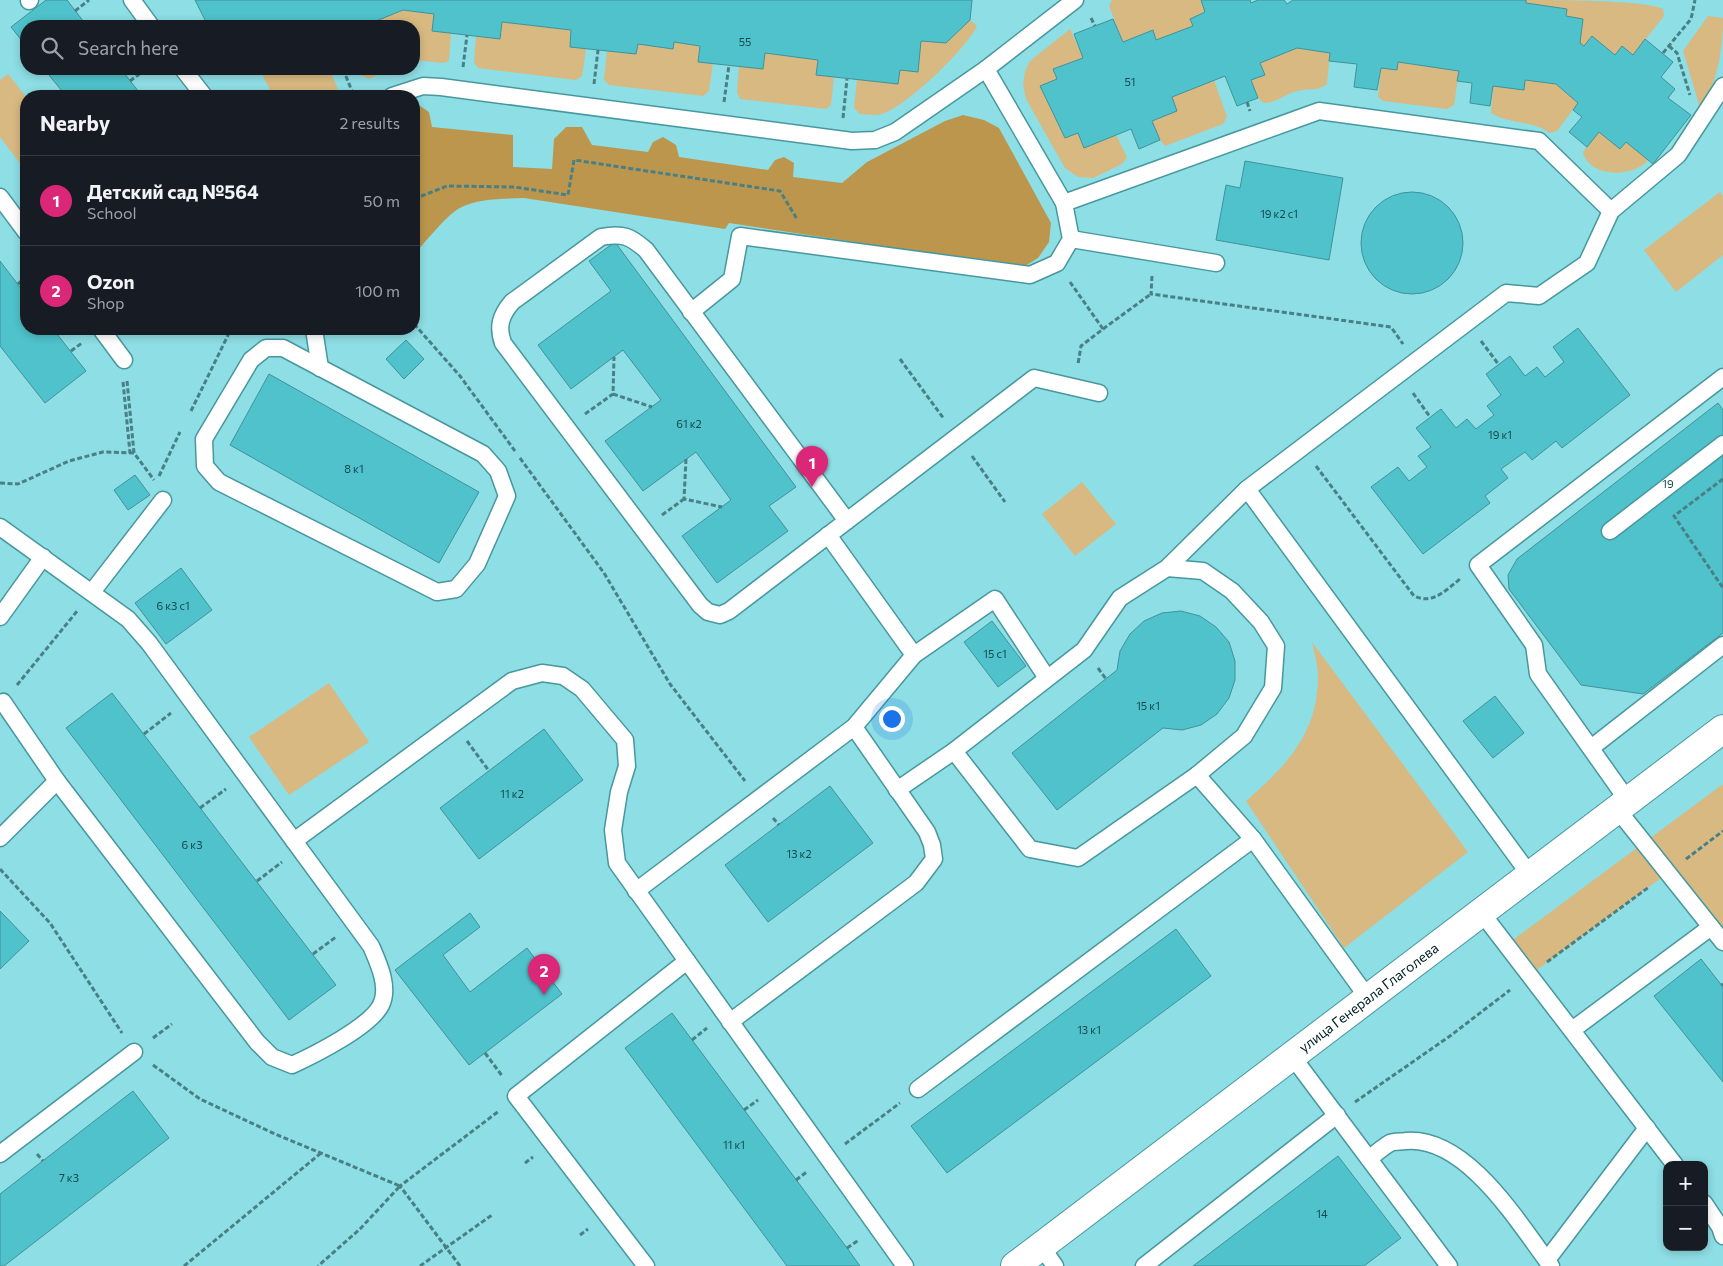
<!DOCTYPE html>
<meta charset="utf-8">
<style>
body{margin:0;font-family:Commissioner,sans-serif;background:#242831;color:#f1f3f6}
.controls{position:absolute;right:15px;bottom:15px;display:grid;overflow:hidden;border-radius:10px;box-shadow:0 2px 8px #0003}
.controls button{width:45px;height:45px;display:grid;place-items:center;padding:0;border:0;border-bottom:1px solid #363941;background:#171b24;color:#f1f3f6;font:25px sans-serif}
.you{position:absolute;left:891px;top:718px;width:18px;height:18px;margin:-12px;border:4px solid #fff;border-radius:50%;background:#1a73e8;box-shadow:0 0 0 8px #1a73e833}
.badge{display:grid;place-items:center;width:32px;height:32px;border-radius:50%;background:#db2777;color:#fff;font-size:16px;font-weight:700}
.pin{position:absolute;translate:-50% -41px;filter:drop-shadow(0 1px 2px #0008)}
.pin::after{content:'';position:absolute;top:26px;width:18px;height:15px;background:inherit;clip-path:polygon(0 0,100% 0,50% 100%)}
.list{margin:0;padding:0;list-style:none}
h2{display:flex;justify-content:space-between;align-items:center;height:65px;margin:0;padding:0 20px;font-size:21px}
h2 small{font-size:16px;font-weight:400;color:#9ea1a6}
.list li{display:grid;grid-template-columns:32px 1fr auto;gap:15px;align-items:center;box-sizing:border-box;height:90px;padding:0 20px;border-top:1px solid #363941}
.list b{display:block;font-size:19px;white-space:nowrap}
.list p{margin:0;font-size:16px;white-space:nowrap;color:#9ea1a6}
.list em{font-size:16px;font-style:normal;color:#9ea1a6}
.icon{flex:none;width:28px;height:28px;fill:none;stroke:currentColor;stroke-width:2;stroke-linecap:round;stroke-linejoin:round}
.map{position:relative;flex:none;width:1723px;height:1266px;overflow:hidden}
.search{position:absolute;background:#171b24;box-shadow:0 2px 8px #0003;left:20px;top:20px;width:400px;height:55px;display:flex;align-items:center;gap:12px;box-sizing:border-box;padding:0 18px;border-radius:20px;color:#9ea1a6;font-size:19px}
.panel{position:absolute;background:#171b24;box-shadow:0 2px 8px #0003;left:20px;top:90px;width:400px;height:245px;border-radius:20px}
.map>svg:first-child{display:block}
.green{fill:#d8b981}
.forest{fill:#bc964c}
.building{fill:#4fc2cb;stroke:#419299}
.lines{fill:none;stroke-linecap:round;stroke-linejoin:round}
.lane-casing{stroke:#47989e;stroke-width:19}
.secondary-casing{stroke:#47989e;stroke-width:30}
.path{stroke:#488085;stroke-width:3;stroke-dasharray:5 2.5;stroke-linecap:butt}
.lane{stroke:#fff;stroke-width:16}
.secondary{stroke:#fff;stroke-width:28}
.labels{text-anchor:middle;stroke-width:5;stroke-linejoin:round;paint-order:stroke}
.number-label{font-size:11px;fill:#14484c}
.street-label{font-size:14px;fill:#001f22;stroke:#d2f8fb}
</style>
<div class="map">
<svg width="1723" height="1266" viewBox="0 0 1723 1266">
<rect width="100%" height="100%" fill="#8edee5"/>
<g class="green">
<polygon points="1112,0 1201,0 1205,12 1190,19 1193,26 1156,40 1152,30 1123,42 1109,6"/>
<path d="M 1526,0 C 1552,0 1647,0 1663,9 L 1664,16 L 1633,55 L 1622,46 L 1615,55 L 1592,36 L 1584,46 L 1580,43 L 1583,19 L 1566,16 L 1567,9 L 1526,3 Z"/>
<polygon points="403,10 434,14 451,33 449,61 443,63 414,60 414,26 365,26"/>
<path d="M 1708,16 L 1723,18 C 1723,47 1718,84 1700,108 L 1683,51 Z"/>
<path d="M 970,20 L 977,26 C 966,49 907,106 882,114 C 876,116 867,114 860,114 L 854,108 L 857,79 L 898,84 L 900,70 L 921,41 L 946,43 Z"/>
<polygon points="502,22 571,30 570,46 586,49 582,76 576,80 478,68 474,62 476,36 500,39"/>
<polygon points="1070,29 1083,58 1054,69 1057,79 1040,86 1065,138 1078,133 1116,135 1127,157 1122,164 1093,178 1078,177 1065,168 1026,99 1023,84 1025,71 1030,61"/>
<polygon points="674,42 700,46 698,61 713,63 709,91 703,96 609,85 604,80 607,51 636,54 638,44 672,49"/>
<path d="M 1297,48 L 1330,53 L 1327,84 C 1317,92 1308,88 1297,91 C 1285,94 1276,103 1264,103 L 1258,98 L 1251,80 L 1265,75 L 1260,63 Z"/>
<polygon points="765,53 818,60 816,75 834,77 831,105 826,109 740,99 737,92 739,66"/>
<polygon points="1398,62 1459,71 1454,105 1447,109 1383,101 1378,97 1381,68 1397,70"/>
<polygon points="264,69 329,69 338,89 324,96 273,96 260,70"/>
<polygon points="359,69 389,69 369,79 361,75"/>
<polygon points="8,74 26,97 26,171 0,137 0,80"/>
<polygon points="1214,80 1227,117 1223,124 1165,146 1160,140 1152,121 1177,111 1172,97"/>
<path d="M 1525,80 L 1556,84 L 1578,103 L 1557,131 L 1550,133 C 1531,120 1508,124 1491,113 L 1493,86 L 1523,90 Z"/>
<path d="M 1599,132 L 1620,149 L 1626,142 L 1648,160 C 1634,178 1589,178 1583,152 Z"/>
<polygon points="1720,192 1723,196 1723,255 1676,292 1644,250"/>
<polygon points="1082,482 1116,524 1075,556 1042,514"/>
<path d="M 1312,642 L 1468,852 L 1344,948 L 1246,801 C 1286,766 1318,734 1318,676 C 1318,665 1314,653 1312,642 Z"/>
<polygon points="329,683 369,742 289,795 249,737"/>
<polygon points="1723,784 1723,942 1669,872 1530,975 1506,945"/>
</g>
<path class="forest" d="M 420,106 L 429,112 L 432,127 L 513,135 L 513,167 L 552,169 L 554,139 L 566,127 L 582,127 L 592,145 L 648,152 L 653,142 L 663,137 L 676,145 L 679,157 L 768,170 L 775,160 L 784,157 L 794,163 L 793,177 L 842,183 L 867,162 L 945,121 L 963,115 L 984,120 L 999,128 L 1051,223 L 1049,242 L 1038,258 L 1025,266 L 1006,265 L 729,223 L 725,229 L 524,198 C 504,199 477,198 458,209 C 445,217 426,242 414,254 L 414,107 Z"/>
<g class="building">
<polygon points="46,0 67,0 87,26 26,26 26,46 11,27"/>
<polygon points="195,0 972,0 970,20 946,43 921,41 918,72 900,70 898,84 816,75 818,60 765,53 763,69 698,62 700,46 674,42 673,49 638,44 636,54 570,47 571,30 502,22 500,39 432,31 434,14 403,10 364,26 208,26"/>
<polygon points="1201,0 1250,0 1251,3 1258,0 1284,0 1287,4 1293,0 1526,0 1526,3 1567,9 1566,16 1583,19 1580,43 1584,46 1592,36 1615,55 1622,46 1633,55 1645,39 1673,62 1661,77 1675,89 1668,98 1691,115 1653,164 1626,142 1620,149 1599,132 1587,147 1569,132 1582,117 1573,110 1578,103 1556,84 1525,80 1524,90 1493,86 1490,106 1470,103 1472,83 1457,81 1459,71 1398,62 1397,70 1381,68 1377,90 1354,87 1357,64 1329,61 1330,53 1297,48 1260,63 1265,75 1251,80 1258,98 1237,106 1225,76 1172,97 1177,111 1152,121 1160,140 1139,149 1131,129 1084,148 1078,133 1065,138 1040,86 1057,79 1053,69 1083,58 1074,34 1113,19 1123,42 1153,30 1156,40 1193,26 1190,19 1205,12"/>
<polygon points="44,69 121,69 142,96 66,96"/>
<polygon points="1245,161 1343,178 1329,260 1216,240 1226,185 1240,188"/>
<circle cx="1412" cy="243" r="51"/>
<polygon points="615,242 796,487 769,506 788,531 717,583 682,536 731,500 696,452 643,491 605,441 661,400 623,350 571,389 538,345 611,291 589,261"/>
<polygon points="0,261 26,295 26,329 53,329 86,371 45,403 0,346"/>
<polygon points="1578,328 1630,395 1562,448 1556,441 1532,460 1525,452 1501,469 1508,478 1485,496 1490,503 1423,554 1371,487 1398,467 1409,481 1427,467 1418,456 1431,447 1416,428 1441,409 1456,428 1467,419 1476,429 1494,415 1487,406 1501,395 1486,374 1510,356 1525,376 1537,367 1545,377 1564,362 1553,347"/>
<polygon points="406,340 424,359 404,379 386,359"/>
<polygon points="269,374 479,492 439,563 230,445"/>
<polygon points="1718,403 1723,410 1723,633 1643,694 1581,685 1509,589 1508,575 1517,559"/>
<polygon points="135,475 150,495 128,510 114,490"/>
<polygon points="181,568 212,610 166,644 135,603"/>
<polygon points="1181,611 1200,616 1216,627 1229,642 1235,661 1235,680 1229,698 1217,714 1201,725 1182,730 1163,728 1057,810 1012,753 1117,670 1120,651 1130,634 1144,621 1162,613"/>
<polygon points="992,621 1026,666 998,687 964,642"/>
<polygon points="112,693 336,985 289,1020 66,728"/>
<polygon points="1495,696 1524,733 1493,758 1463,721"/>
<polygon points="544,729 583,780 479,859 440,808"/>
<polygon points="830,786 873,843 768,922 725,865"/>
<polygon points="0,911 29,941 0,969"/>
<polygon points="470,913 480,927 443,955 470,992 527,948 562,994 469,1065 395,970"/>
<polygon points="1176,929 1211,976 947,1173 911,1126"/>
<polygon points="1701,959 1723,987 1723,1082 1654,996"/>
<polygon points="672,1013 847,1248 860,1266 787,1266 625,1048"/>
<polygon points="133,1091 169,1138 4,1266 0,1266 0,1194"/>
<polygon points="1338,1156 1401,1238 1364,1266 1193,1266"/>
</g>
<g class="lines">
<g class="lane-casing">
<g id="lane">
<polyline points="132,0 151,26"/>
<polyline points="1075,0 986,69 1064,203 1319,111 1539,141 1611,211"/>
<polyline points="29,1 30,0"/>
<polyline points="183,69 204,96"/>
<polyline points="392,96 423,86 441,87 852,141 875,140 895,132 986,69"/>
<polyline points="0,197 26,232"/>
<polyline points="1071,239 1216,263"/>
<polyline points="691,312 732,279 740,236 1030,275 1057,263 1071,239 1064,203"/>
<polyline points="101,329 124,360"/>
<polyline points="314,329 320,368"/>
<polygon points="266,348 283,348 483,454 498,471 507,496 477,564 456,589 437,592 219,482 205,466 204,439 251,360"/>
<path d="M 847,521 L 646,250 C 630,236 623,233 601,237 L 512,302 C 501,315 497,326 503,343 L 700,605 L 708,612 L 720,615 L 729,611 L 1034,378 L 1099,393"/>
<path d="M 0,527 L 128,619 L 149,643 L 371,946 C 378,962 390,987 381,1005 C 370,1027 314,1055 292,1065 L 272,1057 L 257,1042 L 57,781 L 3,702 L 0,703"/>
<polyline points="1610,531 1723,444"/>
<polyline points="1167,568 1203,571 1232,591 1261,622 1276,646 1273,688 1244,736 1197,775 1078,858 1030,849 954,751 1084,650 1120,598 1167,568 1247,489"/>
<polyline points="92,592 163,500"/>
<polyline points="0,617 43,557"/>
<polyline points="914,655 995,599 1047,678"/>
<polyline points="1591,748 1723,645"/>
<polyline points="1197,775 1253,839 1368,998"/>
<polyline points="897,790 954,751"/>
<polyline points="1628,801 1538,674 1534,645 1478,565 1723,377"/>
<polyline points="1617,809 1723,942"/>
<polyline points="0,838 57,781"/>
<polyline points="294,841 512,681 542,673 563,676 582,689 625,740 627,766 619,792 613,830 617,863 905,1266"/>
<polyline points="1530,875 1247,489 1506,293 1539,296 1587,263 1611,211 1678,155 1723,86"/>
<polyline points="636,891 854,727 914,655 828,535"/>
<polyline points="1481,912 1675,1165"/>
<polyline points="730,1022 916,883 934,859 932,845 927,832 854,727"/>
<polyline points="1572,1030 1711,927"/>
<polyline points="1292,1056 1449,1266"/>
<polyline points="918,1089 1253,839"/>
<polyline points="0,1154 134,1052"/>
<path d="M 1369,1159 C 1375,1154 1383,1147 1390,1143 C 1395,1141 1401,1142 1406,1141 C 1467,1136 1519,1224 1551,1266"/>
<polyline points="1704,1203 1720,1227 1723,1236"/>
<polyline points="1041,1246 1055,1266"/>
<polyline points="1547,1260 1647,1128"/>
<polyline points="646,1266 516,1096 687,961"/>
<polyline points="1144,1266 1337,1115"/>
</g>
</g>
<g class="secondary-casing">
<g id="secondary">
<path id="s1" d="M 1015,1266 L 1723,729"/>
</g>
</g>
<g class="path">
<polyline points="75,11 89,0"/>
<polyline points="1091,18 1095,26"/>
<polyline points="1669,46 1677,53 1690,95"/>
<polyline points="1663,53 1691,19 1695,0"/>
<polyline points="463,67 467,35"/>
<polyline points="343,69 354,96"/>
<polyline points="130,81 146,69"/>
<polyline points="594,84 598,50"/>
<polyline points="724,102 729,65"/>
<polyline points="1247,102 1250,111"/>
<polyline points="843,118 847,79"/>
<polyline points="414,199 447,186 514,187 568,195 574,160 780,191 797,219"/>
<polyline points="1152,276 1151,294 1391,327 1403,344"/>
<polyline points="1070,282 1103,329 1081,346 1078,364"/>
<polyline points="18,284 26,277"/>
<polyline points="414,324 460,376 515,451"/>
<polyline points="1103,329 1151,294"/>
<polyline points="1481,341 1499,365"/>
<polyline points="71,351 82,343"/>
<polyline points="900,359 944,419"/>
<polyline points="127,381 134,453 154,480"/>
<polyline points="123,382 130,453"/>
<polyline points="1413,393 1430,417"/>
<polyline points="613,394 652,407"/>
<polyline points="191,411 231,329"/>
<polyline points="585,414 613,394 614,357"/>
<polyline points="972,456 1005,502"/>
<polyline points="520,458 604,573 670,684 745,781"/>
<polyline points="686,459 684,499 722,507"/>
<path d="M 1316,466 L 1414,596 C 1433,605 1446,590 1460,579"/>
<polyline points="159,476 180,432"/>
<polyline points="1723,479 1674,516 1723,588"/>
<polyline points="0,483 18,484 69,461 103,452 134,453"/>
<polyline points="662,515 684,499"/>
<polyline points="1098,668 1106,679"/>
<polyline points="17,685 78,610"/>
<polyline points="144,734 171,713"/>
<polyline points="467,741 489,771"/>
<polyline points="200,808 226,789"/>
<polyline points="773,818 779,825"/>
<polyline points="1686,859 1723,831"/>
<polyline points="0,869 50,923 122,1033"/>
<polyline points="257,881 282,862"/>
<polyline points="313,954 336,937"/>
<polyline points="1547,962 1649,887"/>
<polyline points="1721,985 1723,984"/>
<polyline points="153,1038 172,1024"/>
<polyline points="692,1040 707,1028"/>
<polyline points="485,1053 503,1077"/>
<polyline points="153,1065 200,1099 275,1134 400,1186 360,1229 318,1266"/>
<polyline points="1355,1102 1450,1036 1510,990"/>
<polyline points="744,1110 758,1100"/>
<polyline points="845,1144 900,1103"/>
<polyline points="37,1154 43,1161"/>
<polyline points="525,1163 533,1157"/>
<polyline points="796,1180 808,1171"/>
<polyline points="580,1235 588,1229"/>
<polyline points="847,1248 859,1240"/>
<polyline points="184,1266 321,1153"/>
<polyline points="420,1266 492,1215"/>
<polyline points="460,1266 400,1186 499,1111"/>
</g>
<use href="#lane" class="lane"/>
<use href="#secondary" class="secondary"/>
</g>
<g class="labels">
<g class="number-label">
<text x="745" y="46">55</text>
<text x="1130" y="86">51</text>
<text x="1279" y="218">19 к2 с1</text>
<text x="689" y="428">61 к2</text>
<text x="1500" y="439">19 к1</text>
<text x="354" y="473">8 к1</text>
<text x="1668" y="488">19</text>
<text x="173" y="610">6 к3 с1</text>
<text x="995" y="658">15 с1</text>
<text x="1148" y="710">15 к1</text>
<text x="512" y="798">11 к2</text>
<text x="192" y="849">6 к3</text>
<text x="799" y="858">13 к2</text>
<text x="1089" y="1034">13 к1</text>
<text x="734" y="1149">11 к1</text>
<text x="69" y="1182">7 к3</text>
<text x="1322" y="1218">14</text>
</g>
<g class="street-label">
<text dy="5" stroke="none"><textPath href="#s1" startOffset="444">улица Генерала Глаголева</textPath></text>
</g>
</g>
</svg>
<div class="controls">
<button>+</button>
<button>−</button>
</div>
<div class="you"></div>
<div class="pin badge" style="left:812px;top:487px">1</div>
<div class="pin badge" style="left:544px;top:995px">2</div>
<div class="search"><svg class="icon" aria-label="search" viewBox="0 0 24 24"><circle cx="10" cy="10" r="6"/><path d="M15 15l6 6"/></svg>Search here</div>
<section class="panel">
<h2>Nearby<small>2 results</small></h2>
<ul class="list">
<li><span class="badge">1</span><div><b>Детский сад №564</b><p>School</p></div><em>50 m</em></li>
<li><span class="badge">2</span><div><b>Ozon</b><p>Shop</p></div><em>100 m</em></li>
</ul>
</section>
</div>
